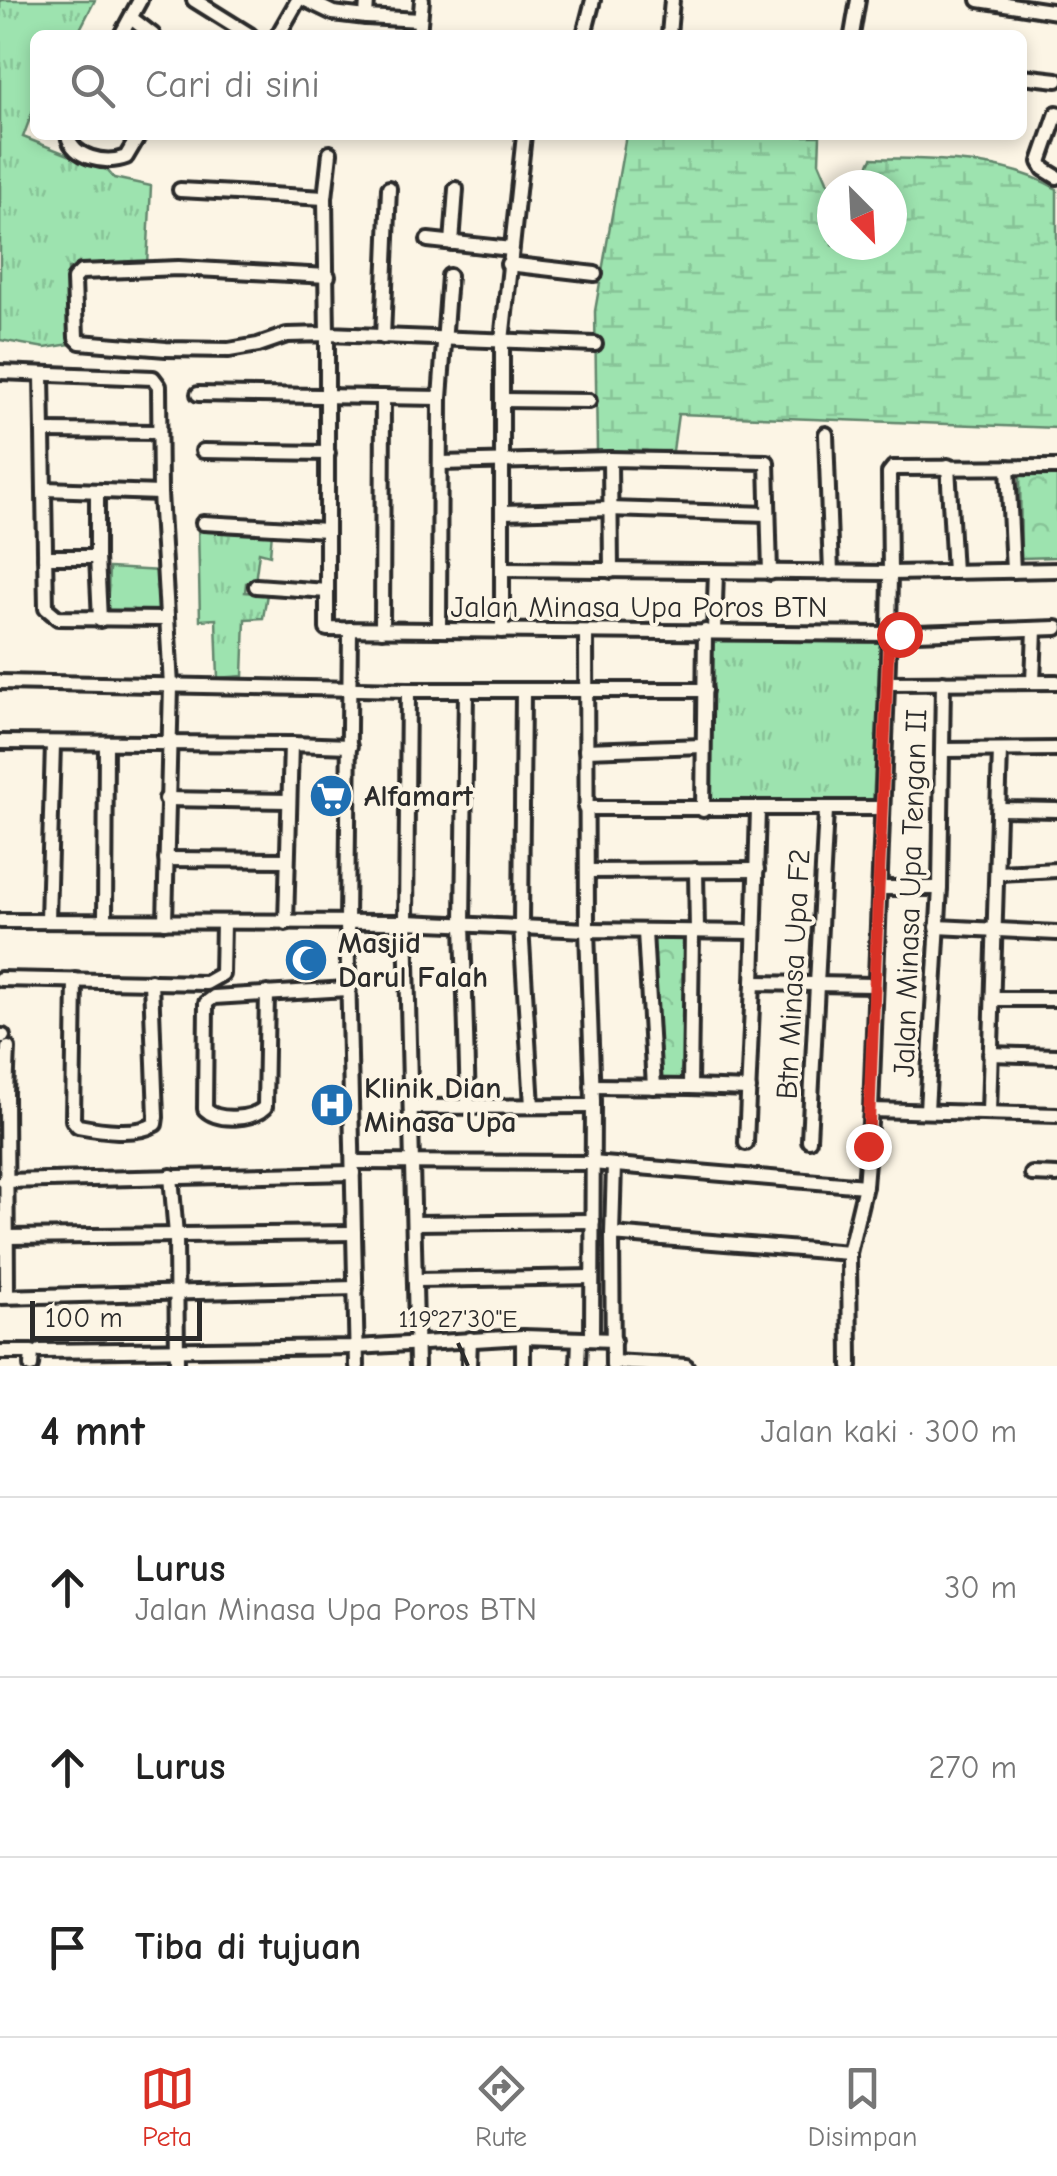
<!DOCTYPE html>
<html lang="id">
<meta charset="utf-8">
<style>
body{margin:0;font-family:"Comic Neue",sans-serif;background:#f2f2f2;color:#222}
.compass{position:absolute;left:817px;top:170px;width:90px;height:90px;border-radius:50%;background:#fff;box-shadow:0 5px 15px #0003;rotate:156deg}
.scale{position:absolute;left:30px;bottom:25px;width:172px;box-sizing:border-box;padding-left:10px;border:5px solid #2b2b2b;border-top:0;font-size:28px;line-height:35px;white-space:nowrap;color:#2b2b2b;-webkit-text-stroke:8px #fcf5e5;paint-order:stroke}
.stop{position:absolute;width:30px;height:30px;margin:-22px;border:8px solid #d93025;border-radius:50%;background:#fff}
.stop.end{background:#d93025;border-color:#fff;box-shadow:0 2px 10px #0008}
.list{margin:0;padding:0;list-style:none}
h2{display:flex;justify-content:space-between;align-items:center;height:130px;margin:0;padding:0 40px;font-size:42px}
h2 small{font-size:32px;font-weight:400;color:#767676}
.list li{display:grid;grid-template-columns:65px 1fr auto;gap:30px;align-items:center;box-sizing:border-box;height:180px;padding:0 40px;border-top:2px solid #e0e0e0}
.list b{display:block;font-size:38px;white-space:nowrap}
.list p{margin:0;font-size:32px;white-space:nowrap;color:#767676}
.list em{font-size:32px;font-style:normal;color:#767676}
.icon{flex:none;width:55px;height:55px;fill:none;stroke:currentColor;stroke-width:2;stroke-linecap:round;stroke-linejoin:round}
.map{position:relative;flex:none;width:1057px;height:1366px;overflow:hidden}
.search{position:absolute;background:#fff;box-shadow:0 5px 15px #0003;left:30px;right:30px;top:30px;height:110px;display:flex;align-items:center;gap:25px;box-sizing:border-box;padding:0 35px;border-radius:15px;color:#767676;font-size:38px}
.sheet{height:670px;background:#fff}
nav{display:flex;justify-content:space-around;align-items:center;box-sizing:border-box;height:140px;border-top:2px solid #e0e0e0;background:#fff;font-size:28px;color:#767676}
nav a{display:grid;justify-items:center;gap:5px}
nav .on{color:#d93025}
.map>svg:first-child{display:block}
.grass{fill:url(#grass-tufts);stroke:#64876d;stroke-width:2.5}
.wetland{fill:url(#wetland-marsh);stroke:#64876d;stroke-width:2.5}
.park{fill:url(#park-crowns);stroke:#64876d;stroke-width:2.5}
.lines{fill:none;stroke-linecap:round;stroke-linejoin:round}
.minor-casing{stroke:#2b2b2b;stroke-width:20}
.minor{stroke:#fcf5e5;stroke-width:12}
.route{stroke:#d93025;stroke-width:12}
.ticks{fill:none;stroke:#2b2b2b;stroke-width:4}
.labels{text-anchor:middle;stroke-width:8;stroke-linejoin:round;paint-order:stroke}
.street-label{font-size:30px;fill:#2b2b2b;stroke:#fcf5e5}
.poi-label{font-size:30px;font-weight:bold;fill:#2b2b2b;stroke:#fcf5e5;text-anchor:start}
.ticks-label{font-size:25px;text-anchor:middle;fill:#2b2b2b;stroke:#fcf5e5;stroke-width:8;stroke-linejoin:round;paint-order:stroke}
</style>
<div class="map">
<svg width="1057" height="1366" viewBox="0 0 1057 1366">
<defs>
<pattern id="grass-tufts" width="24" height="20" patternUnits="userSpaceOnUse" patternTransform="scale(2.5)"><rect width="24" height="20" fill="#9de3af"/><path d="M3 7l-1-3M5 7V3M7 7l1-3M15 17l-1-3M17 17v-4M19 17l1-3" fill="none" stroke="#87c397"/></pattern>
<pattern id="wetland-marsh" width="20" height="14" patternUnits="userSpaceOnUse" patternTransform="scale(2.5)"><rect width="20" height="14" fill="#9de3af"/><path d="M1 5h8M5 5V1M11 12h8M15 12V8" fill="none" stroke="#87c397"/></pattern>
<pattern id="park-crowns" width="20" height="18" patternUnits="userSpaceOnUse" patternTransform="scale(2.5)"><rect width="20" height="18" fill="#9de3af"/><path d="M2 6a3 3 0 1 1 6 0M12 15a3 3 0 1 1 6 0" fill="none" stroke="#87c397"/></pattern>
</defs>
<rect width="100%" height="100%" fill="#fcf5e5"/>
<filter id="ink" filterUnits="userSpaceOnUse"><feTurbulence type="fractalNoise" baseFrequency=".01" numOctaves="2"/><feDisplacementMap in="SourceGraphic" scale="20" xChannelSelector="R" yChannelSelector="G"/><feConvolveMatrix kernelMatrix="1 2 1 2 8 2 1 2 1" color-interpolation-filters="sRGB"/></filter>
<g filter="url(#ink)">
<g class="grass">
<polygon points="0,0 95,0 77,35 35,35 35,105 23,137 107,170 114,178 151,186 147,265 68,269 71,344 45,348 0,340"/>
<polygon points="198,525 272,532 270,555 259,552 255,582 246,583 245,592 267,594 263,618 245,619 243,676 218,678 216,619 200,620"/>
<polygon points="109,568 160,571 160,613 107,614"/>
<polygon points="713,640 882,640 873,803 709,805"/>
</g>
<path class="wetland" d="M 626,135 L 820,136 L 819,162 L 828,183 L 847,185 L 832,185 L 832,245 L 892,245 L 892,185 L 859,185 L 872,158 C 932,160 1004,157 1057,189 L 1057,428 L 678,414 L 673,451 L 597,451 L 595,311 Z"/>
<g class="park">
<polygon points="1057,468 1057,557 1021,558 1020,469"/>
<polygon points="648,935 698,935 694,1079 658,1079"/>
</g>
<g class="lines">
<g class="minor-casing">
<g id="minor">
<polyline points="194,0 250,35"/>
<polyline points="306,0 333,13 366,17"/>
<polyline points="367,0 366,17 420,20"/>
<polyline points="979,0 1057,12"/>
<polyline points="131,18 153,35"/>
<polyline points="121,35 140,0"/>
<polyline points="278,35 298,0"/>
<polyline points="419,35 422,0"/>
<polyline points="584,35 593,0"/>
<polyline points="669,35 672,0"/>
<polyline points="852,35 858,0"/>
<polyline points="1022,76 1057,80"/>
<polyline points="1057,113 1040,162 1044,169 1057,177"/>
<path d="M 68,135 C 72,158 106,165 126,157 L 139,135"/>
<polyline points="330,153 325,198 327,334 595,344"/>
<polyline points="180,190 325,198"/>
<polyline points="428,240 511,249"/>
<polyline points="452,243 456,189"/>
<polyline points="508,264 595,274"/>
<polyline points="328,276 178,268 81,272 74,279 76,338 80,342 166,349 229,350 258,345 287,335 327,334 327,629 889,634 871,1110 865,1186 849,1253 850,1366"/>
<polyline points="383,337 389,188"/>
<polyline points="0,372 153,378 159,386 160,493 171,686 165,922"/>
<polyline points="42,375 46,608 58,618 166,619"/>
<polyline points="198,394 440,398"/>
<polyline points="502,400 589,401"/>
<polyline points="45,431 159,432"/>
<polyline points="826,434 831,573"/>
<polyline points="203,451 328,453"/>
<polyline points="610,459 611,571"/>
<polyline points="441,463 610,459 767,462 770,573"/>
<polyline points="948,466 954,572"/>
<polyline points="1008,467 1013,571"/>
<polyline points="1057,467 893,468 889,473 890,573 1057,570"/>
<polyline points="45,489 160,493"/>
<polyline points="503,512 609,509 768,514"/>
<polyline points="203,523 327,530"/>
<polyline points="45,557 97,557 97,492"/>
<polyline points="97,557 100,620"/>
<polyline points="504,569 890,573 889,634 1057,628"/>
<polyline points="256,586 327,591"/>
<polyline points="350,629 347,923 357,1366"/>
<polyline points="382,630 383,397"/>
<polyline points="439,630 440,398 449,276"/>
<polyline points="502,631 502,341 524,135"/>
<polyline points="714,631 716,572"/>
<polyline points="0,682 408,690 705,690"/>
<polyline points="1033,682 1035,629"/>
<polyline points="888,683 1057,682"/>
<polyline points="408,690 406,922 417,1366"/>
<polyline points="466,690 463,923 468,1106"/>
<polyline points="523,691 521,925 532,1106"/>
<polyline points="0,742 291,744"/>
<polyline points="586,750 703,746"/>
<polyline points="943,750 1057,749"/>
<polyline points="166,799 289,801"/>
<polyline points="585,808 880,808"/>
<polyline points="1000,809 1057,810"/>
<polyline points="703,810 705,631"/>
<polyline points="166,859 287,860"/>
<polyline points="696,870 697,931"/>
<polyline points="587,871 757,870"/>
<polyline points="998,873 1057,870"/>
<polyline points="879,888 940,888"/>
<polyline points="48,920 53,744"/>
<polyline points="105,920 106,744"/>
<polyline points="0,921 406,922 587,930 586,632"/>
<polyline points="286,923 291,744 350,746"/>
<polyline points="937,927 1057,933"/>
<polyline points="645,932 654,1087"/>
<polyline points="692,932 690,1087 749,1089"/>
<polyline points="0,979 206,983 222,974 223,923"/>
<path d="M 75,980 L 73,1120 L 78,1126 C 100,1130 136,1136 155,1124 L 156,1117 L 151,981"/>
<polyline points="753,983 758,809"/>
<path d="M 267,993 L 265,1107 C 252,1120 218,1122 205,1109 L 206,1003 L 214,997 L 347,989"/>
<polyline points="993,999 1057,999"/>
<polyline points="0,1036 3,1036"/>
<polyline points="990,1054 1057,1056"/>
<polyline points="592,1086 690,1087"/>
<polyline points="0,1093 6,1093 7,1296"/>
<polyline points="6,1093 8,1048"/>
<polyline points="412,1107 593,1106"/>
<polyline points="871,1110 1057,1115"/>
<polyline points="927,1110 940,888 943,682"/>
<polyline points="989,1112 1000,750"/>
<polyline points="809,1140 826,810"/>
<polyline points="746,1143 753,983 874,985"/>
<polyline points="353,1162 592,1163 865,1186"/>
<polyline points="1032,1174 1057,1175"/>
<polyline points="171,1176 176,1235 177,1366"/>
<polyline points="4,1181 353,1173"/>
<polyline points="416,1223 593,1221"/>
<polyline points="612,1234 614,1165"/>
<polyline points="6,1237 354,1233"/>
<polyline points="417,1280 592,1277"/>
<polyline points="0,1297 356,1288"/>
<polyline points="592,1338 593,1101 587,930 754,932"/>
<polyline points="40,1351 357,1347 523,1337 614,1340"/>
<polyline points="0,1352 32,1352 31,1366"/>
<polyline points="613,1362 686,1366"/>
<polyline points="469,1366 470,1339"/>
<polyline points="523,1366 523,1337"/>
<polyline points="578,1366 579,1340"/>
<polyline points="613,1366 612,1234 849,1253"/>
</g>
</g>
<use href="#minor" class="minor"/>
</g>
</g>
<g class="lines" filter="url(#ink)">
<polyline class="route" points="868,1146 889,634 899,634"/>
</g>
<path class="ticks" d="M 458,1343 L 468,1366"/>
<defs>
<g id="supermarket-disc" transform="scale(2.25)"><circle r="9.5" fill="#1f6fb2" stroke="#fcf5e5"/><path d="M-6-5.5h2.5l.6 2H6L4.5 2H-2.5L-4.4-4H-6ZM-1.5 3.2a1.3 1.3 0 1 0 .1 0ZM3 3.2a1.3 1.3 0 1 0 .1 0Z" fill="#fff"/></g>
<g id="mosque-disc" transform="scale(2.25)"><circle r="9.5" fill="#1f6fb2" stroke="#fcf5e5"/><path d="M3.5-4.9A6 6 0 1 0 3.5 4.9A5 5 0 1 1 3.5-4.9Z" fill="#fff"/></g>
<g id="hospital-disc" transform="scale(2.25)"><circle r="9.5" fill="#1f6fb2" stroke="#fcf5e5"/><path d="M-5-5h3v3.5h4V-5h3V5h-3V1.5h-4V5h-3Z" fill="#fff"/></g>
</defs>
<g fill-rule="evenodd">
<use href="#supermarket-disc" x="331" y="796"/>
<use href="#mosque-disc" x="306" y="960"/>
<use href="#hospital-disc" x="332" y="1105"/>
</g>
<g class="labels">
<g class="street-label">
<text x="639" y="617">Jalan Minasa Upa Poros BTN</text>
<text transform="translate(910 893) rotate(-88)" y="10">Jalan Minasa Upa Tengan II</text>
<text transform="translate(793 974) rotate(-87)" y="10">Btn Minasa Upa F2</text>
</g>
<g class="poi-label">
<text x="364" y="806">Alfamart</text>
<text x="338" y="953">Masjid<tspan x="338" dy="34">Darul Falah</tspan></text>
<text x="364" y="1098">Klinik Dian<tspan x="364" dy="34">Minasa Upa</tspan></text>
</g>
</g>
<g class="ticks-label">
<text x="458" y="1327">119°27'30"E</text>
</g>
</svg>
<svg class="compass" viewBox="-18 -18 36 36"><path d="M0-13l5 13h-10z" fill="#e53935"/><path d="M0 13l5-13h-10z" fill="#767676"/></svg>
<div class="scale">100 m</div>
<div class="stop" style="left:899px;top:634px"></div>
<div class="stop end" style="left:868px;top:1146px"></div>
<div class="search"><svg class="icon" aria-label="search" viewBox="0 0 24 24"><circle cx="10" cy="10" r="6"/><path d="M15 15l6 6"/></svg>Cari di sini</div>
</div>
<section class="sheet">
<h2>4 mnt<small>Jalan kaki · 300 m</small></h2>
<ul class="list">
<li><svg class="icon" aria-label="ahead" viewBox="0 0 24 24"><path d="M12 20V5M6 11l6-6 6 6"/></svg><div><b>Lurus</b><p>Jalan Minasa Upa Poros BTN</p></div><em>30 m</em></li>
<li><svg class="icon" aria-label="ahead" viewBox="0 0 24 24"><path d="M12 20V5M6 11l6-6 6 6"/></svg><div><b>Lurus</b></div><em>270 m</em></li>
<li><svg class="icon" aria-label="arrive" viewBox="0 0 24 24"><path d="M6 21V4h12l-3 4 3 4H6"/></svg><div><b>Tiba di tujuan</b></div></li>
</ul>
</section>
<nav>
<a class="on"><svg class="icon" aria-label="map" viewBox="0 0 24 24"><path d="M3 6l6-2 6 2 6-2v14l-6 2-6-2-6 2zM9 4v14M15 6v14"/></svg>Peta</a>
<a><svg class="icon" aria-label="directions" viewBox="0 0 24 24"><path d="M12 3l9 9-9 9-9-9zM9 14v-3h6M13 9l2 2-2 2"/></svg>Rute</a>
<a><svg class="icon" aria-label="saved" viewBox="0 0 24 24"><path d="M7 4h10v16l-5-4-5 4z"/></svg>Disimpan</a>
</nav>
